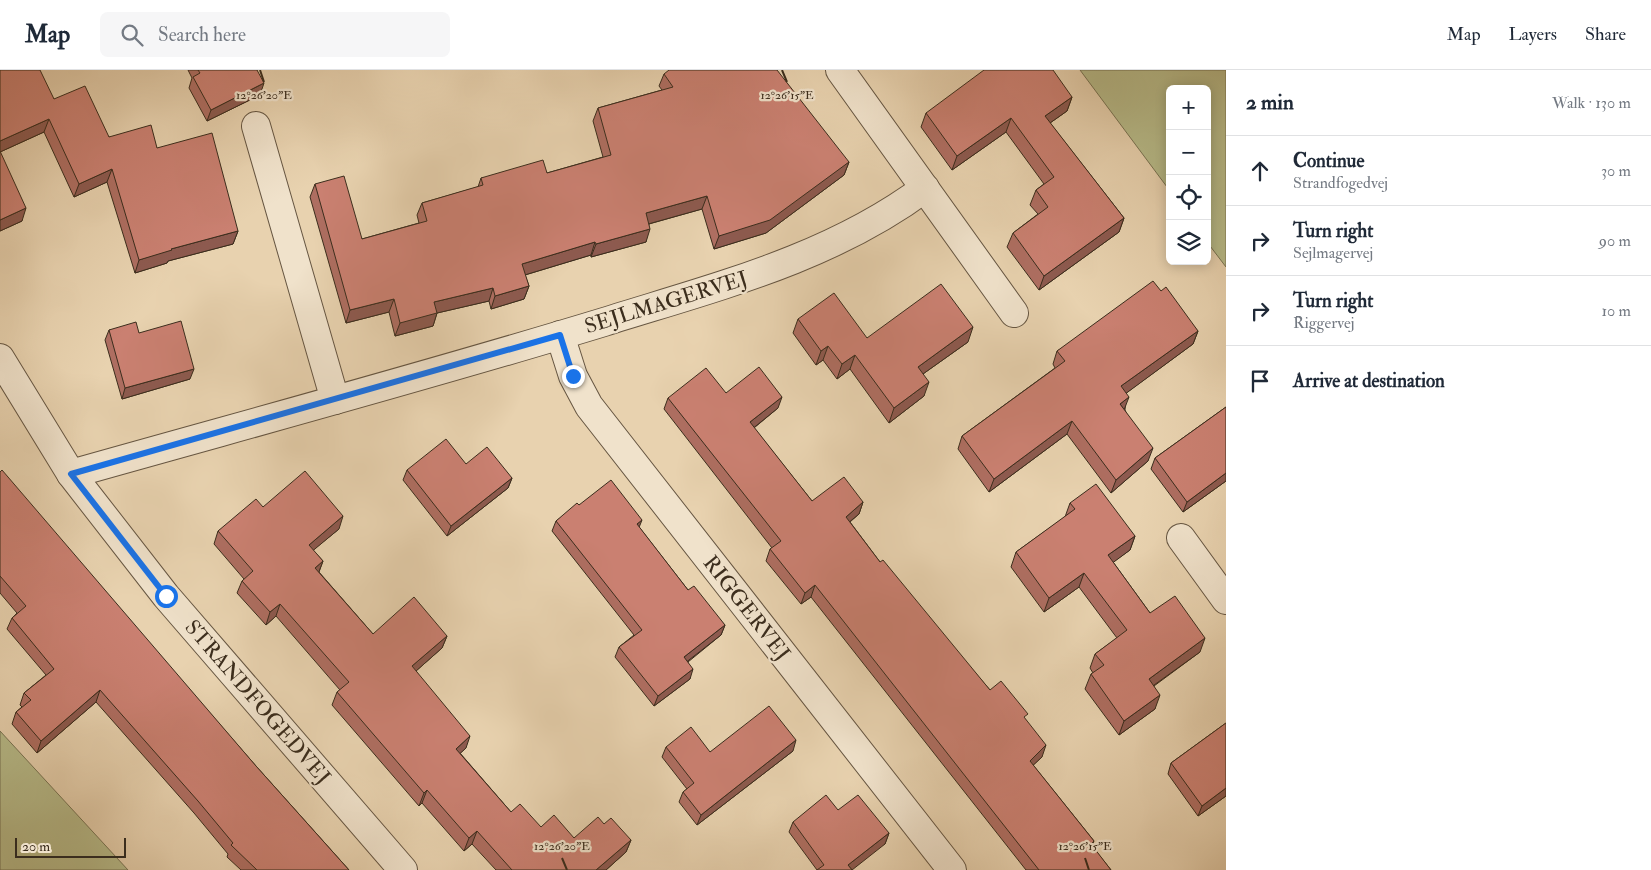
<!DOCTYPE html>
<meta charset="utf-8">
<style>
body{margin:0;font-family:"IM FELL Double Pica",serif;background:#f6f6f7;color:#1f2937}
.controls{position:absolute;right:15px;top:15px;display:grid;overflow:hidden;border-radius:8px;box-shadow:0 2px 12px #0003}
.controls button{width:45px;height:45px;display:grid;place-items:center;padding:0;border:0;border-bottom:1px solid #e0e1e3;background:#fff;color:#1f2937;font:25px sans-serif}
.scale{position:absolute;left:15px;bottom:12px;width:111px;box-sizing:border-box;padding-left:5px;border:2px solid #3b2d1d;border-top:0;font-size:14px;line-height:18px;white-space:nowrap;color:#3b2d1d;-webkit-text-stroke:4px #f0e2cb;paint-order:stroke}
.stop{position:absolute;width:15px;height:15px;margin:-11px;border:4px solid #1a73e8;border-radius:50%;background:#fff}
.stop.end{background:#1a73e8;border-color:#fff;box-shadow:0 1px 5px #0008}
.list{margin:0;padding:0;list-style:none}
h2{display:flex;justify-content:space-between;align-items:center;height:65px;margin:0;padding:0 20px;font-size:21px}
h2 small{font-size:16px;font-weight:400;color:#747a83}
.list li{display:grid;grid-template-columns:32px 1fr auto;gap:15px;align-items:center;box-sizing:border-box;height:70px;padding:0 20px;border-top:1px solid #e0e1e3}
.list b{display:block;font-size:19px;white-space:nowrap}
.list p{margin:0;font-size:16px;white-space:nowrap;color:#747a83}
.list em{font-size:16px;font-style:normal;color:#747a83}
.icon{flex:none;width:28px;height:28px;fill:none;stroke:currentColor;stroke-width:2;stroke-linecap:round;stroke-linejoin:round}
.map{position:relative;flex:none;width:1226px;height:800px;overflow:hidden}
header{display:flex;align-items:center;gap:30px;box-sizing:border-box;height:70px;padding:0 25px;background:#fff;border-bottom:1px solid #e0e1e3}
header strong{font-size:24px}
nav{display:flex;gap:28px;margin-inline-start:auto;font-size:18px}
.search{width:350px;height:45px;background:#f6f6f7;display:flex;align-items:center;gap:12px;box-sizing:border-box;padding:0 18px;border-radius:8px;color:#747a83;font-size:19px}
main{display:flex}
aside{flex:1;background:#fff}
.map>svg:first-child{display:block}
.green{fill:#b7bb8a;stroke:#797454}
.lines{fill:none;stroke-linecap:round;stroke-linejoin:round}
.street-casing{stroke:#665642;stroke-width:30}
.street{stroke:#f0e2cb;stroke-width:28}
.wall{fill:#ae6e61;stroke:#3b2d1d}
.shaded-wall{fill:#8d5a4f;stroke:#3b2d1d}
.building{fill:#ca8071;stroke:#3b2d1d}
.route{stroke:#1a73e8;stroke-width:6}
.ticks{fill:none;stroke:#3b2d1d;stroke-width:2}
.labels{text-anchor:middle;stroke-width:4.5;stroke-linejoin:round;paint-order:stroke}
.street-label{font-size:21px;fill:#3b2d1d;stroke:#f0e2cb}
.ticks-label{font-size:12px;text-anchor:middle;fill:#3b2d1d;stroke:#f0e2cb;stroke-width:4.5;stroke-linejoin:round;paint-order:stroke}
</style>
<header>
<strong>Map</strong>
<div class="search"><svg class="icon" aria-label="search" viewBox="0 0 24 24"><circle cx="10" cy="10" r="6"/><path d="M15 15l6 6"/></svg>Search here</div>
<nav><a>Map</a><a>Layers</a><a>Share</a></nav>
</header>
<main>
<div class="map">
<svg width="1226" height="800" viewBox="0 0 1226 800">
<rect width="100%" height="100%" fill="#e8d2af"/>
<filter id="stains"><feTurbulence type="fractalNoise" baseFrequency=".004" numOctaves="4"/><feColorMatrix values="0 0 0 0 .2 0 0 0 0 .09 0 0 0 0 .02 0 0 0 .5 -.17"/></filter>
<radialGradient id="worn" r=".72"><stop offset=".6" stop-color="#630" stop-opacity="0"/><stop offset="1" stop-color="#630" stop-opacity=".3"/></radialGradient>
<g class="green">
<polygon points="1080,0 1226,0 1226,197 1207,172 1207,19 1170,19 1170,121"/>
<polygon points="0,661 128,800 0,800"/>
</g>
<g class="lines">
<g class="street-casing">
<g id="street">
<polyline points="840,0 1014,243"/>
<polyline points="256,56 335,330"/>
<polyline points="560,265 573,306 589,336 952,800"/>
<polyline points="0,288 71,404 166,526 403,800"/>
<path d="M 71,404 C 248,354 427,306 604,252 C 715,217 830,189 925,118"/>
<polyline points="1181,468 1226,530"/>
</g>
</g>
<use href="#street" class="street"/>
</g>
<g class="wall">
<polygon points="0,0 54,29 109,67 157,78 238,161 233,174 168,191 167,193 135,203 107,112 74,127 44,62 0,82 22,151 0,161"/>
<polygon points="188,0 257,0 260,25 207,51 189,18 192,8"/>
<polygon points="664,4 849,92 844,105 766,163 714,179 702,139 649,154 646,172 591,187 591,185 525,205 529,216 524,229 491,239 489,231 437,243 433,256 395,266 389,242 346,253 310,127 315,114 362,169 419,153 417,145 422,133 478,117 481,108 547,103 603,87 593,51 598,38 662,20 659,16"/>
<polygon points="1072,27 1067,41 1050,53 1124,148 1119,162 1039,220 1007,177 1013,163 1038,144 1030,135 1036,120 1044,114 1006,62 952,100 921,57 926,43"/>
<polygon points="1161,221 1198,261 1193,274 1126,323 1125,340 1148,391 1111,423 1067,364 989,422 958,379 962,366 1055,298 1053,294 1057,281"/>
<polygon points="798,249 867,268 968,272 923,304 924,326 889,353 850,299 837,309 823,290 816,295 793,263"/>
<polygon points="109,260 139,263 190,309 122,329 105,270"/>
<polygon points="726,323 778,338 754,358 812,431 863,432 859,444 850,452 880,492 990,620 1026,650 1042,687 1033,695 1094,771 1092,776 1111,800 1026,800 811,527 801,534 766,491 770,479 772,478 664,339 668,328"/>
<polygon points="1226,337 1226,411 1183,442 1151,399 1155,388"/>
<polygon points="466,394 512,408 508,418 447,466 403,410 407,400"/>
<polygon points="0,402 256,696 349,800 241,800 227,787 228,784 194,743 96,632 37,683 12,654 16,642 22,637 20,635 24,623 46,605 7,559 12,548 17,543 0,523"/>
<polygon points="1070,433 1135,466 1130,480 1113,492 1150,543 1200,582 1154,616 1155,639 1119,665 1085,619 1091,604 1093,603 1090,598 1095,584 1117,568 1079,517 1044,542 1011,497 1016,482 1065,447"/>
<polygon points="579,435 639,457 688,520 725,555 721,565 688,592 690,609 654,636 615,587 619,577 634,565 552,461 556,451"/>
<polygon points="263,437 339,459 313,480 323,491 319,502 373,564 447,566 442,578 416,601 466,678 460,683 511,742 541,757 574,768 604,754 631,770 626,782 606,800 496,800 472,774 464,781 422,733 419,736 332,635 337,622 340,620 276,546 266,555 237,523 242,511 244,509 214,474 218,461"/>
<polygon points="1226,653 1226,726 1198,746 1168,704 1171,693"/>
<polygon points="666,677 710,682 793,681 697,755 679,732 683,722 687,719 662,687"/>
<polygon points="838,740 889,763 885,774 817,800 789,762 793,752"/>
</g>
<g class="shaded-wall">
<polygon points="264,13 260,25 207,51 211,40"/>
<polygon points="1072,27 1067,41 1040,60 1045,46"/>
<polygon points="1011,48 1006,62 952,100 957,86"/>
<polygon points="49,49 44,62 0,82 0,71"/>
<polygon points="849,92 844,105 766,163 714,179 719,166"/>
<polygon points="112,99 107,112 74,127 79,114"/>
<polygon points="707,126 702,139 641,156 646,143"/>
<polygon points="26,138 22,151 0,161 0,150"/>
<polygon points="1124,148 1119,162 1039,220 1044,206"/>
<polygon points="650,159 646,172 591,187 596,174"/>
<polygon points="238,161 233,174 168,191 167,193 135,203 139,190 171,179"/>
<polygon points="595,172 591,185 518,207 522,194"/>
<polygon points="529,216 524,229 491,239 495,226"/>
<polygon points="493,218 489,231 437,243 433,256 395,266 400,253 434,232"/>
<polygon points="394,229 389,242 346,253 350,240"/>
<polygon points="973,257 968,272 913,311 918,297"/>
<polygon points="1198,261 1193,274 1117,330 1121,316"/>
<polygon points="828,276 823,290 816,295 821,281"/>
<polygon points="855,285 850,299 837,309 842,294"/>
<polygon points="194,299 190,309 122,329 125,318"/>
<polygon points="929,312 924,326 889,353 894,338"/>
<polygon points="782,327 778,338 746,364 750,352"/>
<polygon points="1129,327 1124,340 1120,334"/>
<polygon points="1072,351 1067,364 989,422 994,409"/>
<polygon points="1153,378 1148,391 1111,423 1116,410"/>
<polygon points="1226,403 1226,411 1183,442 1187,432"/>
<polygon points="512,408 508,418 447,466 451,456"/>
<polygon points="863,432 859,444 842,458 846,447"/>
<polygon points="343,446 339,459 304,488 309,475"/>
<polygon points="642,450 638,460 637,454"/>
<polygon points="1135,466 1130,480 1103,500 1108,485"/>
<polygon points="323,491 318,504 315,498"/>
<polygon points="1084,503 1079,517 1044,542 1049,528"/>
<polygon points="815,515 811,527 801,534 805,523"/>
<polygon points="280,534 276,546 266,555 270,542"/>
<polygon points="725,555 721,565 680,597 684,587"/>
<polygon points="447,566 442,578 407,609 412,596"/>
<polygon points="1205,568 1200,582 1143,623 1149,609"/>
<polygon points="693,599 690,609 654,636 658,626"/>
<polygon points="100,620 96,632 37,683 41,671"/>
<polygon points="1160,625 1155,639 1119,665 1124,651"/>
<polygon points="470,666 466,678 452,691 456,679"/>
<polygon points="796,670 793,681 697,755 701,745"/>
<polygon points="1046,675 1042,687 1026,702 1030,691"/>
<polygon points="1226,718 1226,726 1198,746 1202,736"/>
<polygon points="427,720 422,733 419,736 424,723"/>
<polygon points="477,761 472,774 464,781 469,768"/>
<polygon points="889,763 885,774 852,800 848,795"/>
<polygon points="631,770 626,782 606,800 596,800"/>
</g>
<g class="building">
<polygon points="0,0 40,0 54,29 85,16 109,67 151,55 157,78 212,63 238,161 171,179 172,180 139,190 112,99 79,114 49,49 0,71"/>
<polygon points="198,0 257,0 264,13 211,40 193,7 200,3"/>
<polygon points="669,0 777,0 849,92 770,150 719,166 707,126 646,143 650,159 596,174 595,172 522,194 529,216 495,226 493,218 434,232 437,243 400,253 394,229 350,240 315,114 344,106 362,169 427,151 422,133 483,115 481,108 543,90 547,103 611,85 598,38 673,17 664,4"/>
<polygon points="984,0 1053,0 1072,27 1045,46 1124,148 1044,206 1013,163 1048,137 1036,120 1054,107 1011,48 957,86 926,43"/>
<polygon points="0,81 26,138 0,150"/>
<polygon points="1153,211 1161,221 1166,217 1198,261 1121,316 1129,327 1120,334 1153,378 1116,410 1072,351 994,409 962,366 1065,291 1057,281"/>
<polygon points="941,214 973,257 918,297 929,312 894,338 855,285 842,294 828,276 821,281 798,249 834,223 867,268"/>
<polygon points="181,251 194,299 125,318 109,260 136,252 139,263"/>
<polygon points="759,297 782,327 750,352 812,431 844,407 863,432 846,447 880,492 883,490 990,620 1001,611 1028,644 1024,647 1046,675 1030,691 1094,771 1091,774 1111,800 1039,800 815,515 805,523 770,479 781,471 668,328 706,298 726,323"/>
<polygon points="1226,337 1226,403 1187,432 1155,388"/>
<polygon points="446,369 466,394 487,377 512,408 451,456 407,400"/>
<polygon points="2,400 256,696 349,800 257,800 231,775 233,773 198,731 100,620 41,671 16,642 31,630 24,623 54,599 12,548 26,536 0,506 0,402"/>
<polygon points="305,401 343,446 309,475 323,491 315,498 373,564 414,527 447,566 412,596 470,666 456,679 511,742 520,734 541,757 554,745 574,768 598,747 604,754 611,748 631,770 596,800 512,800 477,761 469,768 427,720 424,723 337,622 349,612 280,534 270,542 242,511 253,501 218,461 256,429 263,437"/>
<polygon points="611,410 642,450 637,454 688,520 694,516 725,555 684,587 693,599 658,626 619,577 642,560 556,451 577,433 579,435"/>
<polygon points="1096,414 1135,466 1108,485 1150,543 1175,526 1205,568 1149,609 1160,625 1124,651 1091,604 1104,595 1095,584 1127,560 1084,503 1049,528 1016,482 1075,439 1070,433"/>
<polygon points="769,636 796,670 701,745 683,722 694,713 666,677 691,657 710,682"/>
<polygon points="1226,653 1226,718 1202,736 1171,693"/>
<polygon points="826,725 838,740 858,725 889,763 848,795 852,800 817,800 824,795 793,752"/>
</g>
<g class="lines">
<polyline class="route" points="166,526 71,404 560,265 573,306"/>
</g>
<path class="ticks" d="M 260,0 L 264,12M 782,0 L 787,12M 562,788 L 567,800M 1085,788 L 1089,800"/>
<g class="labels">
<g class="street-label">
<text transform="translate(666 232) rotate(-17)" y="7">SEJLMAGERVEJ</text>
<text transform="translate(747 538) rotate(52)" y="7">RIGGERVEJ</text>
<text transform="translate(258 632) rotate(49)" y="7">STRANDFOGEDVEJ</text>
</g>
</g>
<g class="ticks-label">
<text x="264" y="29">12°26'20"E</text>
<text x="787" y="29">12°26'15"E</text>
<text x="562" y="780">12°26'20"E</text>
<text x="1085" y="780">12°26'15"E</text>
</g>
<rect width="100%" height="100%" filter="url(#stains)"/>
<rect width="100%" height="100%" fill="url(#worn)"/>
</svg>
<div class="controls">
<button>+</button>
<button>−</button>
<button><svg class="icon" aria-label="locate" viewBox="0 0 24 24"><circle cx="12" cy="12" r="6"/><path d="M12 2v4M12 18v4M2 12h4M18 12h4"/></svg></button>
<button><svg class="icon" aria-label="layers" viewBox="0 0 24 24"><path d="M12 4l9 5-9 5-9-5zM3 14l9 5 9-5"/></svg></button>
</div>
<div class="scale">20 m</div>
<div class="stop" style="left:166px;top:526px"></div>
<div class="stop end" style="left:573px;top:306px"></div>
</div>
<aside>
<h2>2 min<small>Walk · 130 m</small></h2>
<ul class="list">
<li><svg class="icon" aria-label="ahead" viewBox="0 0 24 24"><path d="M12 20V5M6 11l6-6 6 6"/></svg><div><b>Continue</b><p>Strandfogedvej</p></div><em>30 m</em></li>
<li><svg class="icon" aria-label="right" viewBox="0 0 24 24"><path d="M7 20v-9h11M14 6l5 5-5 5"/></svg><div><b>Turn right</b><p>Sejlmagervej</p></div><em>90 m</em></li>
<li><svg class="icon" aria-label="right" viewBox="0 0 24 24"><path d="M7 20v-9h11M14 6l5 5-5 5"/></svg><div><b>Turn right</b><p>Riggervej</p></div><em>10 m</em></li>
<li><svg class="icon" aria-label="arrive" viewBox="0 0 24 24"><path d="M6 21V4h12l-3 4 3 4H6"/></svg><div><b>Arrive at destination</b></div></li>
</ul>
</aside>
</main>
